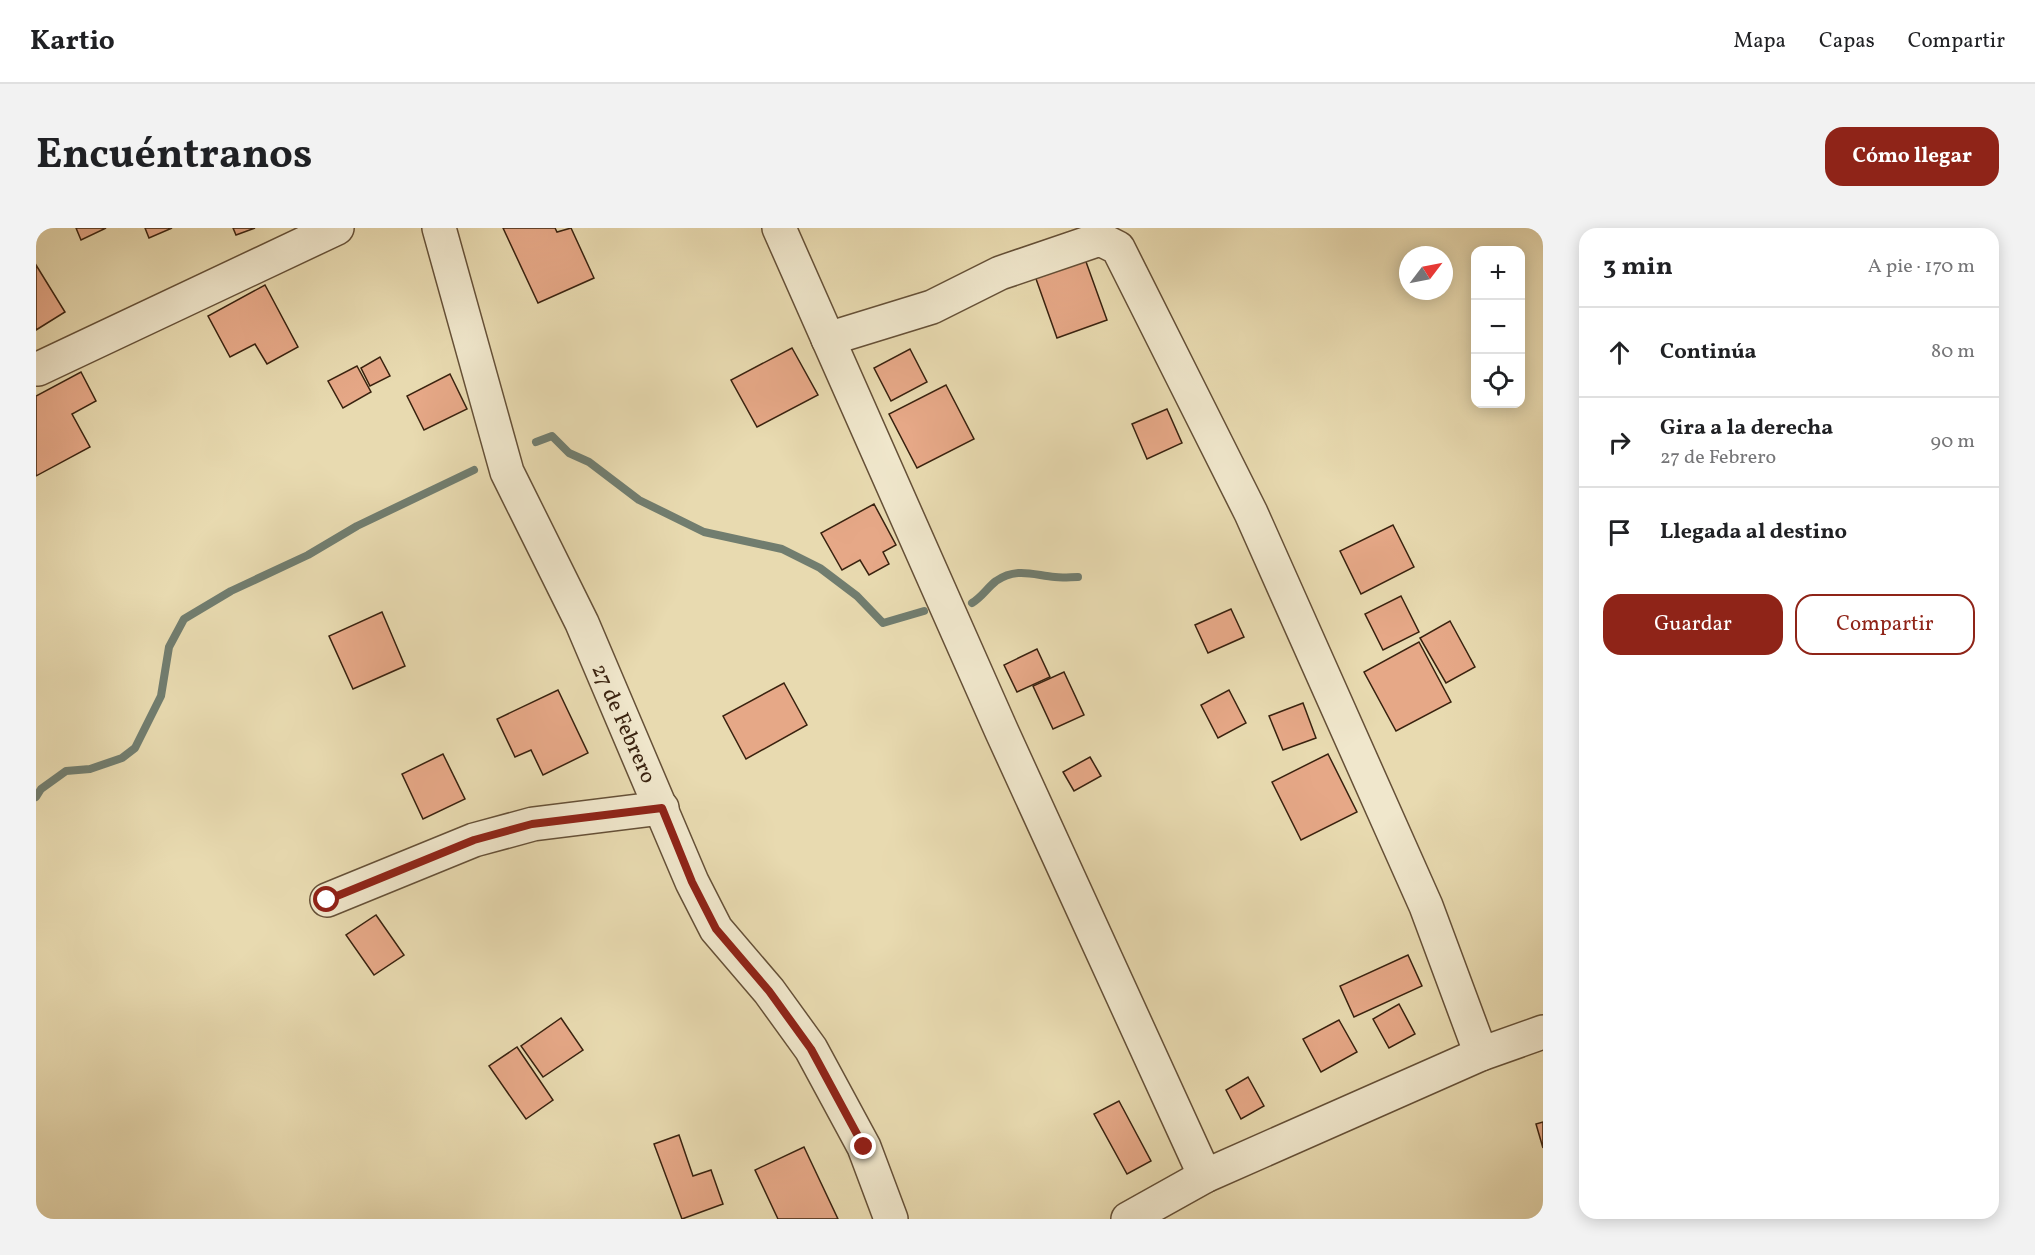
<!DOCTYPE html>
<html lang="es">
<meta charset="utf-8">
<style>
body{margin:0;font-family:Vollkorn,serif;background:#f2f2f2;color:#202124}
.controls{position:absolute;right:18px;top:18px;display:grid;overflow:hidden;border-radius:12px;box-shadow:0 3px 15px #0003}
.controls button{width:54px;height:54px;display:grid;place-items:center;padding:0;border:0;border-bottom:2px solid #e0e0e0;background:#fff;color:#202124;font:30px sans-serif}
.compass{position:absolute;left:1363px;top:18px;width:54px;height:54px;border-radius:50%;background:#fff;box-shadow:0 3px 15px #0003;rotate:58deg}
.stop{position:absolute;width:18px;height:18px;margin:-14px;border:4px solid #8f2418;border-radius:50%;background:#fff}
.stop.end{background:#8f2418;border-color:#fff;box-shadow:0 2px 6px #0008}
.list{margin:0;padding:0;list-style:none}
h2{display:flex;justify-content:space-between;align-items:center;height:78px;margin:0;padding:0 24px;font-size:26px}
h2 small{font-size:20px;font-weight:400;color:#757577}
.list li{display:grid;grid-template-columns:39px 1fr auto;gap:18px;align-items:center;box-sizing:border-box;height:90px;padding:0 24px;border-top:2px solid #e0e0e0}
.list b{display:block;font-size:22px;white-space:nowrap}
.list p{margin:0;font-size:20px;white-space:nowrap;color:#757577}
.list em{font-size:20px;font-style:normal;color:#757577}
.actions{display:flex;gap:12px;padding:18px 24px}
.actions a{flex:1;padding:14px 0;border:2px solid #8f2418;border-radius:18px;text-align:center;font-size:21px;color:#8f2418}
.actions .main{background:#8f2418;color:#fff}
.icon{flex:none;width:33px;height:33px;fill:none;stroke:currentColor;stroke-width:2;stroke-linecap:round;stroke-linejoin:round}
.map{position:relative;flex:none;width:1507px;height:991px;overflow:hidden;border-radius:18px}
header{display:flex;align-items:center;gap:36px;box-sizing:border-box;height:84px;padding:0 30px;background:#fff;border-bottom:2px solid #e0e0e0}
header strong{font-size:28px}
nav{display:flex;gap:33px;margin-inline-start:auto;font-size:21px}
.intro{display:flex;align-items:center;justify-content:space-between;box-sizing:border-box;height:144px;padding:0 36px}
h1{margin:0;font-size:42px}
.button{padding:15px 27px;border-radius:18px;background:#8f2418;color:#fff;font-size:21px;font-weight:700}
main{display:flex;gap:36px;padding:0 36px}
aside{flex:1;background:#fff;border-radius:18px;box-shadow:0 3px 15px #0003}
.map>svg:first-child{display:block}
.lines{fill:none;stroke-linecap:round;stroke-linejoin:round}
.stream{stroke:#717d6f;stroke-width:8}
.building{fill:#e6a887;stroke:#39220f;stroke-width:1.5}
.minor-casing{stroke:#655037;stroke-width:36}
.minor{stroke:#f0e7cc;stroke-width:33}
.route{stroke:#8f2418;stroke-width:8}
.labels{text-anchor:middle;stroke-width:4.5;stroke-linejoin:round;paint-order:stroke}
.street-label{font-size:22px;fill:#39220f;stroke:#f0e7cc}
</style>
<header>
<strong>Kartio</strong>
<nav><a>Mapa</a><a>Capas</a><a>Compartir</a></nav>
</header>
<div class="intro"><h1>Encuéntranos</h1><a class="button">Cómo llegar</a></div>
<main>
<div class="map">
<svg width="1507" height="991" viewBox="0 0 1507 991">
<rect width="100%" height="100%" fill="#e8dab0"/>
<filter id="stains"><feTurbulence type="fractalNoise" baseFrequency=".00333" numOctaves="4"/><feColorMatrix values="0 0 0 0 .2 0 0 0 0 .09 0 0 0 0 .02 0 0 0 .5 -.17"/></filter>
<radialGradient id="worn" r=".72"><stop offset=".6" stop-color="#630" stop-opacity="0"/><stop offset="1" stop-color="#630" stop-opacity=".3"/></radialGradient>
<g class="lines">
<g class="stream">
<polyline points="500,214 516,208 533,225 553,234 603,272 668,304 746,321 784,340 821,368 847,395 888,383"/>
<path d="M 936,375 C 946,369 951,360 960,353 C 981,339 997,347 1019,349 C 1026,350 1035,349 1042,349"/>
<polyline points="0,569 5,561 30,543 54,541 86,530 99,520 125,468 133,419 148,391 195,363 272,327 321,298 438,242"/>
</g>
</g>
<g class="building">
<polygon points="40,0 70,0 45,12"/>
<polygon points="109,0 136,0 113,10"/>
<polygon points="197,0 219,0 200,7"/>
<polygon points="467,0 519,0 521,4 535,0 558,50 502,75"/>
<polygon points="1049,31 1071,92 1021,110 999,48"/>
<polygon points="0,37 29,84 0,102"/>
<polygon points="229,57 262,119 231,136 219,116 194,129 172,88"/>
<polygon points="756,120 782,167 721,199 695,152"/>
<polygon points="874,121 891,154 855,173 838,140"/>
<polygon points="344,129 354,148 334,158 325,140"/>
<polygon points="321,138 335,164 307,180 292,153"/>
<polygon points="45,144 60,173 36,186 54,219 0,248 0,168"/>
<polygon points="414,146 431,181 388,202 371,168"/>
<polygon points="910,157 938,211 881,240 853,186"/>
<polygon points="1131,181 1146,215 1111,231 1096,196"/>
<polygon points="838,276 860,317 847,324 853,336 833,347 824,332 806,342 785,305"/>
<polygon points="1357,297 1378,339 1325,366 1304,323"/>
<polygon points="1365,368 1383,404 1347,422 1329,386"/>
<polygon points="1195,381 1208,409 1172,425 1159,397"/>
<polygon points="346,384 369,438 317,461 293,408"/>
<polygon points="1414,393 1439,439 1410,455 1384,410"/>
<polygon points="1383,414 1415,474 1360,503 1328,444"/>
<polygon points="1001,421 1014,449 981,464 968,437"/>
<polygon points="1028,444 1048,487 1017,501 997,458"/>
<polygon points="748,455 771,497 710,531 687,488"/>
<polygon points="522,462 552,525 507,547 495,522 479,529 461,491"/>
<polygon points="1193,462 1210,495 1182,510 1165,477"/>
<polygon points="1267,475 1280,510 1247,522 1233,488"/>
<polygon points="407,526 429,571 387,591 366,546"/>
<polygon points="1292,526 1321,584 1265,612 1236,554"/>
<polygon points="1054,529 1065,548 1038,563 1027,544"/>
<polygon points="340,687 368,727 338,747 310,707"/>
<polygon points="1372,727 1386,758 1318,789 1304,758"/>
<polygon points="1363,776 1379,806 1353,820 1337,791"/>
<polygon points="525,790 547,822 507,849 485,818"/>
<polygon points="1303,792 1321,824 1285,844 1267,811"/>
<polygon points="481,819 517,872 490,891 453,838"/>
<polygon points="1212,849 1228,878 1205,891 1190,862"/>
<polygon points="1083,873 1115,933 1091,946 1058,886"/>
<polygon points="1507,894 1507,920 1500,896"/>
<polygon points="643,907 657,948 675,942 687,976 646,991 618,916"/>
<polygon points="768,919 802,991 742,991 719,942"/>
</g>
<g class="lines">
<g class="minor-casing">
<g id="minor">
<polyline points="403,0 471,244 546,395 656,654 680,701 733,763 775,821 828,919 855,991"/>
<polyline points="743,0 966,504 1169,948"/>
<polyline points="792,111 896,79 964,45 1064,11 1082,20 1215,285 1390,678 1445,826"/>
<polyline points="2,141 301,0"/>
<polyline points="291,672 438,612 497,596 626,580"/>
<polyline points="1092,991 1169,948 1445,826 1507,804"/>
</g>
</g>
<use href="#minor" class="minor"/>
</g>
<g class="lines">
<polyline class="route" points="291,672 438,612 496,596 626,580 656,654 680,701 733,763 775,821 828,919"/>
</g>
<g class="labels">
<g class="street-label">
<text transform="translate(589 495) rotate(66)" y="8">27 de Febrero</text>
</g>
</g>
<rect width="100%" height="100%" filter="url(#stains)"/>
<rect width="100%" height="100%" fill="url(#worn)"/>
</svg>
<div class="controls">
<button>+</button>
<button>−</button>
<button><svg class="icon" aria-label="locate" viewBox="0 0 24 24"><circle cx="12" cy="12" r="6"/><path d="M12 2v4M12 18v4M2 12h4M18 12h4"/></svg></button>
</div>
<svg class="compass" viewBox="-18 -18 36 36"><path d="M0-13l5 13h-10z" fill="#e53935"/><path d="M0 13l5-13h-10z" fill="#757577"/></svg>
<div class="stop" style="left:291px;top:672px"></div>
<div class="stop end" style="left:828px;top:919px"></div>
</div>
<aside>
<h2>3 min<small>A pie · 170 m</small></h2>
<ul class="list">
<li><svg class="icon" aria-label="ahead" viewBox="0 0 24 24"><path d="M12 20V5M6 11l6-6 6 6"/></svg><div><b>Continúa</b></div><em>80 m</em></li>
<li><svg class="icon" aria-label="right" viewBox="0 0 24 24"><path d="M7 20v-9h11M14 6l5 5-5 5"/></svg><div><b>Gira a la derecha</b><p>27 de Febrero</p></div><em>90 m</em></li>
<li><svg class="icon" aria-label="arrive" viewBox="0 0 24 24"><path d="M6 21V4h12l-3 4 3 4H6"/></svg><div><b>Llegada al destino</b></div></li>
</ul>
<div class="actions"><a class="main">Guardar</a><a>Compartir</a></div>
</aside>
</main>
